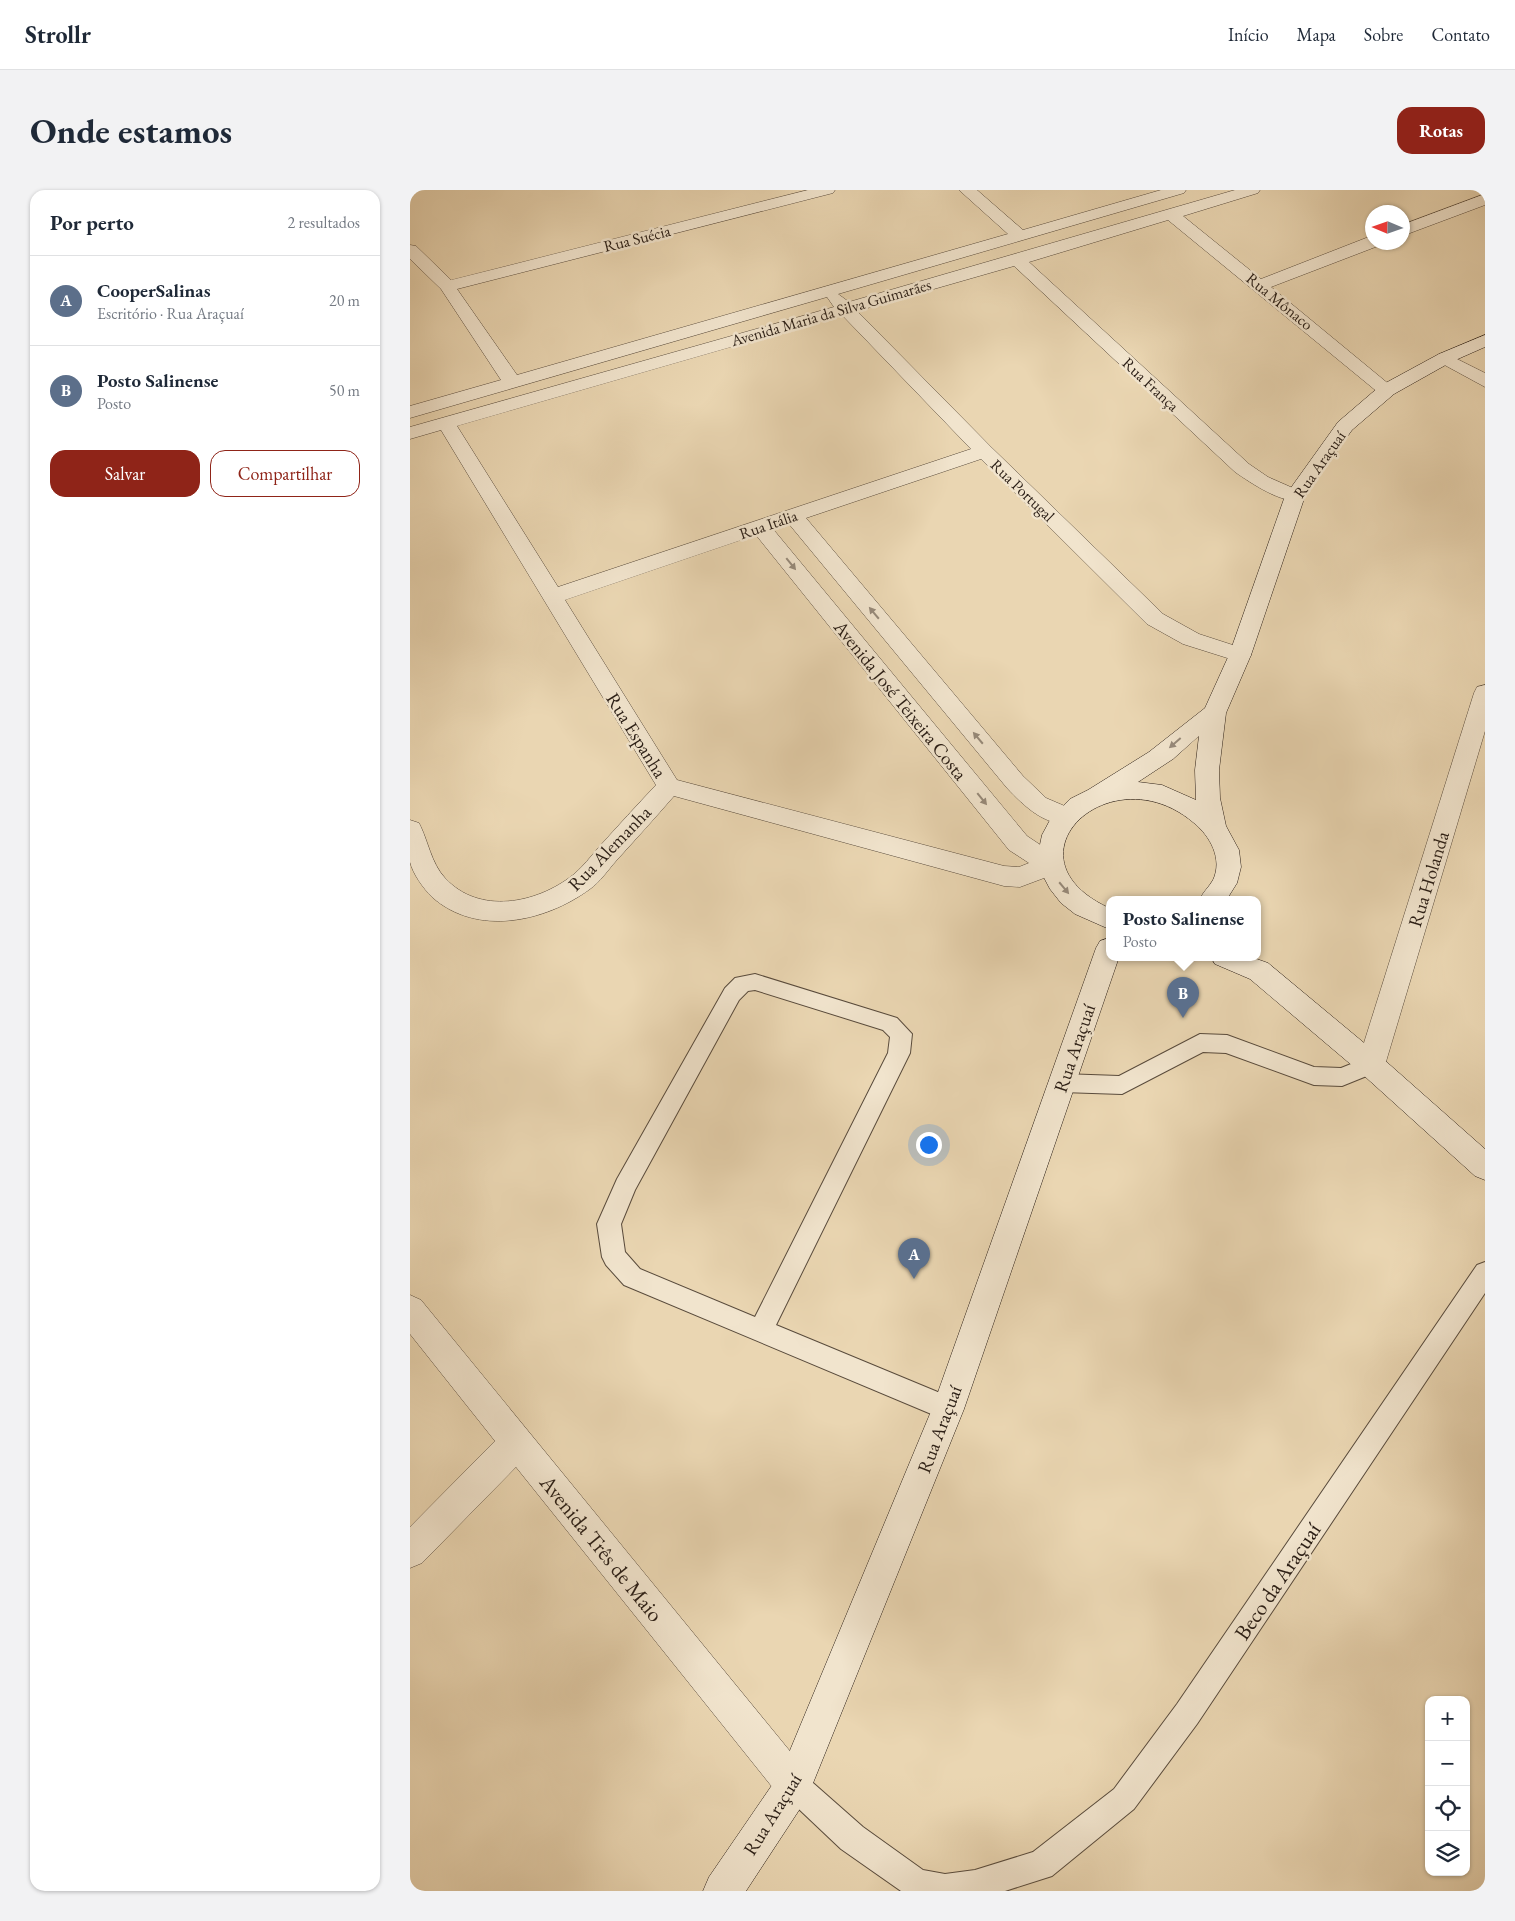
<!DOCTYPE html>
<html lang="pt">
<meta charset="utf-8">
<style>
body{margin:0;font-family:"EB Garamond",serif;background:#f2f2f3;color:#1f2937}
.controls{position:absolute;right:15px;bottom:15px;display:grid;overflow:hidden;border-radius:10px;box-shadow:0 1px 4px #0004}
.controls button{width:45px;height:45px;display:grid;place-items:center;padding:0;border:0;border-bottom:1px solid #e0e1e3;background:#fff;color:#1f2937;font:25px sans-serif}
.compass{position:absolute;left:955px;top:15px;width:45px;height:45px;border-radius:50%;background:#fff;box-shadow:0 1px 4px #0004;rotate:272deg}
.you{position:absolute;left:518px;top:954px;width:18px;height:18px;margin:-12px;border:4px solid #fff;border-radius:50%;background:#1a73e8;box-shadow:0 0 0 8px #1a73e833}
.badge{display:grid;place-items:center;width:32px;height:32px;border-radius:50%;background:#8f2418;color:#fff;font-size:16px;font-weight:700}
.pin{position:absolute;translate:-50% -41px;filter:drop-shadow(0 1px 2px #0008)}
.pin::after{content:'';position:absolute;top:26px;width:18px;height:15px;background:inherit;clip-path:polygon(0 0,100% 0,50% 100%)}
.popup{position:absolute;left:696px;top:706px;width:155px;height:65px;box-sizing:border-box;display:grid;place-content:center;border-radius:10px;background:#fff;filter:drop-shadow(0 1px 4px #0005);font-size:16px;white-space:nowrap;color:#747a83}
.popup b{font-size:19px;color:#1f2937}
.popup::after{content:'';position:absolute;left:50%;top:100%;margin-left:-10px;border:10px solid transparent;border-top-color:#fff}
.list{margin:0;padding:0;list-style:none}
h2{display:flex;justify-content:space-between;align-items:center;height:65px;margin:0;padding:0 20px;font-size:21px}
h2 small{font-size:16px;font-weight:400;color:#747a83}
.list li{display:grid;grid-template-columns:32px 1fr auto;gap:15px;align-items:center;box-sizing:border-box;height:90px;padding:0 20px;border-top:1px solid #e0e1e3}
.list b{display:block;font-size:19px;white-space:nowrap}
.list p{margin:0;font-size:16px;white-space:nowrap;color:#747a83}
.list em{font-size:16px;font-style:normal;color:#747a83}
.actions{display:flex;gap:10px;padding:15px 20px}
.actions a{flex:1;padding:11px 0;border:1px solid #8f2418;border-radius:15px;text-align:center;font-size:18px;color:#8f2418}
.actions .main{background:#8f2418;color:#fff}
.icon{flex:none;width:28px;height:28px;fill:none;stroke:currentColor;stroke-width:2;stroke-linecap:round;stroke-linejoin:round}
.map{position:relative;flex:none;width:1075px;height:1701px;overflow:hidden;border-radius:15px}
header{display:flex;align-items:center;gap:30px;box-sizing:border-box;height:70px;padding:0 25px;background:#fff;border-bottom:1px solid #e0e1e3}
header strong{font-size:24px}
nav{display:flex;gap:28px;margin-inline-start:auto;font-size:18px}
.intro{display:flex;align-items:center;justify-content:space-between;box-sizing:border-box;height:120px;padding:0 30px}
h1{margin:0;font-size:35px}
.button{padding:12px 22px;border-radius:15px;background:#8f2418;color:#fff;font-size:18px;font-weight:700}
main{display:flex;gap:30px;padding:0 30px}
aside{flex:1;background:#fff;border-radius:15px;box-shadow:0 1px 4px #0004}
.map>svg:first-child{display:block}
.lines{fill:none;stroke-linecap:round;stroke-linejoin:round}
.lane-casing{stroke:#594b3c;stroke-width:2}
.street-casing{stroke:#594b3c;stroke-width:1}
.secondary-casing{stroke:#291d15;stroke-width:1}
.lane{fill:#f1e4cd;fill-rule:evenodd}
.street{fill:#f1e4cd;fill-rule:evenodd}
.secondary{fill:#f1e4cd;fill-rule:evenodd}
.oneway{fill:#978a7a}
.labels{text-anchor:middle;stroke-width:5;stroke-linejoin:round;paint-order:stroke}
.far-street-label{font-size:16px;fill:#291d15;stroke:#f1e4cd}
.street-label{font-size:19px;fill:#291d15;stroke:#f1e4cd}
.near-street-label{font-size:22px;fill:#291d15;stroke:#f1e4cd}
</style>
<header>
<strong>Strollr</strong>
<nav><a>Início</a><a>Mapa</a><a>Sobre</a><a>Contato</a></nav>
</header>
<div class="intro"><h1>Onde estamos</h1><a class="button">Rotas</a></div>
<main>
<aside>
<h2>Por perto<small>2 resultados</small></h2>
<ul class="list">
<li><span class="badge" style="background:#5c6f8a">A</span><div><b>CooperSalinas</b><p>Escritório · Rua Araçuaí</p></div><em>20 m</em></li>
<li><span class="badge" style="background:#5c6f8a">B</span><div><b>Posto Salinense</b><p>Posto</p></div><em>50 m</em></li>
</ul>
<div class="actions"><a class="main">Salvar</a><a>Compartilhar</a></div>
</aside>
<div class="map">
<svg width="1075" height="1701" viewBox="0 0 1075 1701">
<rect width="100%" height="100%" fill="#ead6b2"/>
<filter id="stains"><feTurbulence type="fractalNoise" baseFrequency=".004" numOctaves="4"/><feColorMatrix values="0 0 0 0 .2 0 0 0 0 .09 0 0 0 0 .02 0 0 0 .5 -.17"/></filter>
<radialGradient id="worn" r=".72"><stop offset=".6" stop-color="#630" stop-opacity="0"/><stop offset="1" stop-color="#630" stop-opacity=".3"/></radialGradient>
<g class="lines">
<g class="lane-casing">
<g id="lane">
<path d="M 345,784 L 487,828 L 502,844 L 500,863 L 366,1135 L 547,1210 L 551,1219 L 547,1228 L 538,1231 L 214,1095 L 196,1075 L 192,1067 L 187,1034 L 207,989 L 315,798 L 325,788 ZM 345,800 L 473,840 L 480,847 L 478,863 L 345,1127 L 230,1079 L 215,1062 L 211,1034 L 225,1000 L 329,810 L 338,801 Z"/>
<polygon points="790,844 817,845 904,877 931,878 961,866 969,869 972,875 969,881 932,896 904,895 816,863 793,862 712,904 652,902 644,899 641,893 644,887 652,884 709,886"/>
<polygon points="1075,1072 1075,1103 787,1534 724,1619 642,1686 595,1701 491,1701 431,1659 374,1605 369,1595 374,1585 384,1580 394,1585 453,1637 513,1680 535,1684 565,1680 623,1662 704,1599 767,1514 1067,1075"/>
</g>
</g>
<g class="street-casing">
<g id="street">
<path d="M 398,0 L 425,0 L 423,3 L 47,99 L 107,185 L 598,44 L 549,0 L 567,0 L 613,40 L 751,0 L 776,0 L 774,3 L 428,104 L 439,112 L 825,0 L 850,0 L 848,3 L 773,26 L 851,89 L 956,48 L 962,47 L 962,52 L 970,52 L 968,56 L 861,97 L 986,200 L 984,204 L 970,204 L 758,30 L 619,72 L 839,274 L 858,287 L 892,302 L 895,306 L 892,310 C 873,315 841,293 825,282 L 604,76 L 447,121 L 581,257 L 753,424 L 789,444 L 838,460 L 841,465 L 838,470 L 830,472 L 773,454 L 737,434 L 571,269 L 396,328 L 613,586 L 636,608 L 664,620 L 667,626 L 664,632 C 638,640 613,615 597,598 L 379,334 L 363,339 L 617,646 L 650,668 L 654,675 L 650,682 L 610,697 L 594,696 L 264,606 C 245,628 225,650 206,671 C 198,680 190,692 180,699 C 135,732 67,747 22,707 C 13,698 3,684 0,672 C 0,659 0,643 0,630 L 9,633 C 18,650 21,673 35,688 C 69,725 126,714 163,685 C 173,677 181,666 189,657 C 208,636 227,615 246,595 L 31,240 L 0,249 L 0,237 L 424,117 L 417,107 L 0,228 L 0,216 L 91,190 L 31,99 L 0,69 L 0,55 L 6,56 L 41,90 ZM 432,125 L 561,259 L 148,397 L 47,236 ZM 346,345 L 599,660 L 619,673 L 609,677 L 594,676 L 267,590 L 155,410 Z"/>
<polygon points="1075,4 1075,15 992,46 992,35"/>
<polygon points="1035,163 1075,183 1075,197 1029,172 1026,168 1029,164"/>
<polygon points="1075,495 1075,541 975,875 971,883 961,887 951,883 947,875 1064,503 1067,497"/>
<polygon points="0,1105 11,1110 397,1582 403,1595 397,1608 384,1614 371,1608 106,1277 12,1373 0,1378 0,1337 85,1251 0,1144"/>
</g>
</g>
<g class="secondary-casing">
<g id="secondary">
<path d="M 1075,145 L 1075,157 L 1041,172 L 984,204 L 942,240 L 895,306 L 841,465 L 816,523 L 809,580 L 810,608 L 816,636 L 829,660 L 831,677 L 827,693 L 817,709 L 790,709 C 793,702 799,697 803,690 C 813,669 800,646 784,633 C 701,562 589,667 699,718 L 699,739 L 665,724 L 651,713 L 640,699 L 632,684 L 628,664 L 632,645 L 640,630 L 660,609 L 678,600 L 739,562 L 795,518 L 819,465 L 875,306 L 928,232 L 970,196 L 1029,164 ZM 789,546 L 785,580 L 786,610 L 752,595 L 728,592 L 763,569 Z"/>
<polygon points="699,748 699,767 709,767 554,1219 397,1608 336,1701 293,1701 299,1687 371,1582 522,1219 686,758 690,751"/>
<polygon points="801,767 841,767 858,773 971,867 1075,959 1075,990 1065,986 951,883 840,789 805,774"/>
</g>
</g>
<use href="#lane" class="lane"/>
<use href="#street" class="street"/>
<use href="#secondary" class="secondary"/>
</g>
<defs><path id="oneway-solid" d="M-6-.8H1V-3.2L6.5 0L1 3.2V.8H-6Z" transform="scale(1.25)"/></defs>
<g class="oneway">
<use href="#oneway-solid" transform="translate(381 374) rotate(51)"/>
<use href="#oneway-solid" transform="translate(464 423) rotate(-130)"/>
<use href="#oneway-solid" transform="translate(568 548) rotate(-130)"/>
<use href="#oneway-solid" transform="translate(765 553) rotate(139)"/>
<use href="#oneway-solid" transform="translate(572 609) rotate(51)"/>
<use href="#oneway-solid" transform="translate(654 698) rotate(50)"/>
</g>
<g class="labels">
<g class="far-street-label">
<text transform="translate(227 48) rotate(-14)" y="6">Rua Suécia</text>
<text transform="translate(870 111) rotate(39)" y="6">Rua Mônaco</text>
<text transform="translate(421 122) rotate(-16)" y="6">Avenida Maria da Silva Guimarães</text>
<text transform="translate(741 194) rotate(43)" y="6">Rua França</text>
<text transform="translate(909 274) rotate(-55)" y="6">Rua Araçuaí</text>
<text transform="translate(613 300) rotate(44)" y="6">Rua Portugal</text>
<text transform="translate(358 334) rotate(-19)" y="6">Rua Itália</text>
</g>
<g class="street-label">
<text transform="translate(491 510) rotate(51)" y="7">Avenida José Teixeira Costa</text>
<text transform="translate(227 545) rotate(58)" y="7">Rua Espanha</text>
<text transform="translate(199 658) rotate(-46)" y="7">Rua Alemanha</text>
<text transform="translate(1018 689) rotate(-73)" y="7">Rua Holanda</text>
<text transform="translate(664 858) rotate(-71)" y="7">Rua Araçuaí</text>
<text transform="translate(529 1239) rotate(-69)" y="7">Rua Araçuaí</text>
<text transform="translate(362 1624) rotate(-58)" y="7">Rua Araçuaí</text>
</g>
<g class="near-street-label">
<text transform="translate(192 1358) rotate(51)" y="8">Avenida Três de Maio</text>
<text transform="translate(867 1391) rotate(-56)" y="8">Beco da Araçuaí</text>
</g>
</g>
<rect width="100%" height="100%" filter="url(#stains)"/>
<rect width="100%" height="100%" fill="url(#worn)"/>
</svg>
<div class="controls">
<button>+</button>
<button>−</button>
<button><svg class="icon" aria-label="locate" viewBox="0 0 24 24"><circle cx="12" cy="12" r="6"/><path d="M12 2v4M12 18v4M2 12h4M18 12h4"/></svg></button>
<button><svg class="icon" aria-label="layers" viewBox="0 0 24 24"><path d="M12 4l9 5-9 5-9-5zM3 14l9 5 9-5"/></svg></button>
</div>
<svg class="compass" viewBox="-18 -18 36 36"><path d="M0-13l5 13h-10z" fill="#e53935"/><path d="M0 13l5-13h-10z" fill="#747a83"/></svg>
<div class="you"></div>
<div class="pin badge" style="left:504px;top:1089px;background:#5c6f8a">A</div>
<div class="pin badge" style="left:773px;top:828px;background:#5c6f8a">B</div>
<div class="popup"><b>Posto Salinense</b>Posto</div>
</div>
</main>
